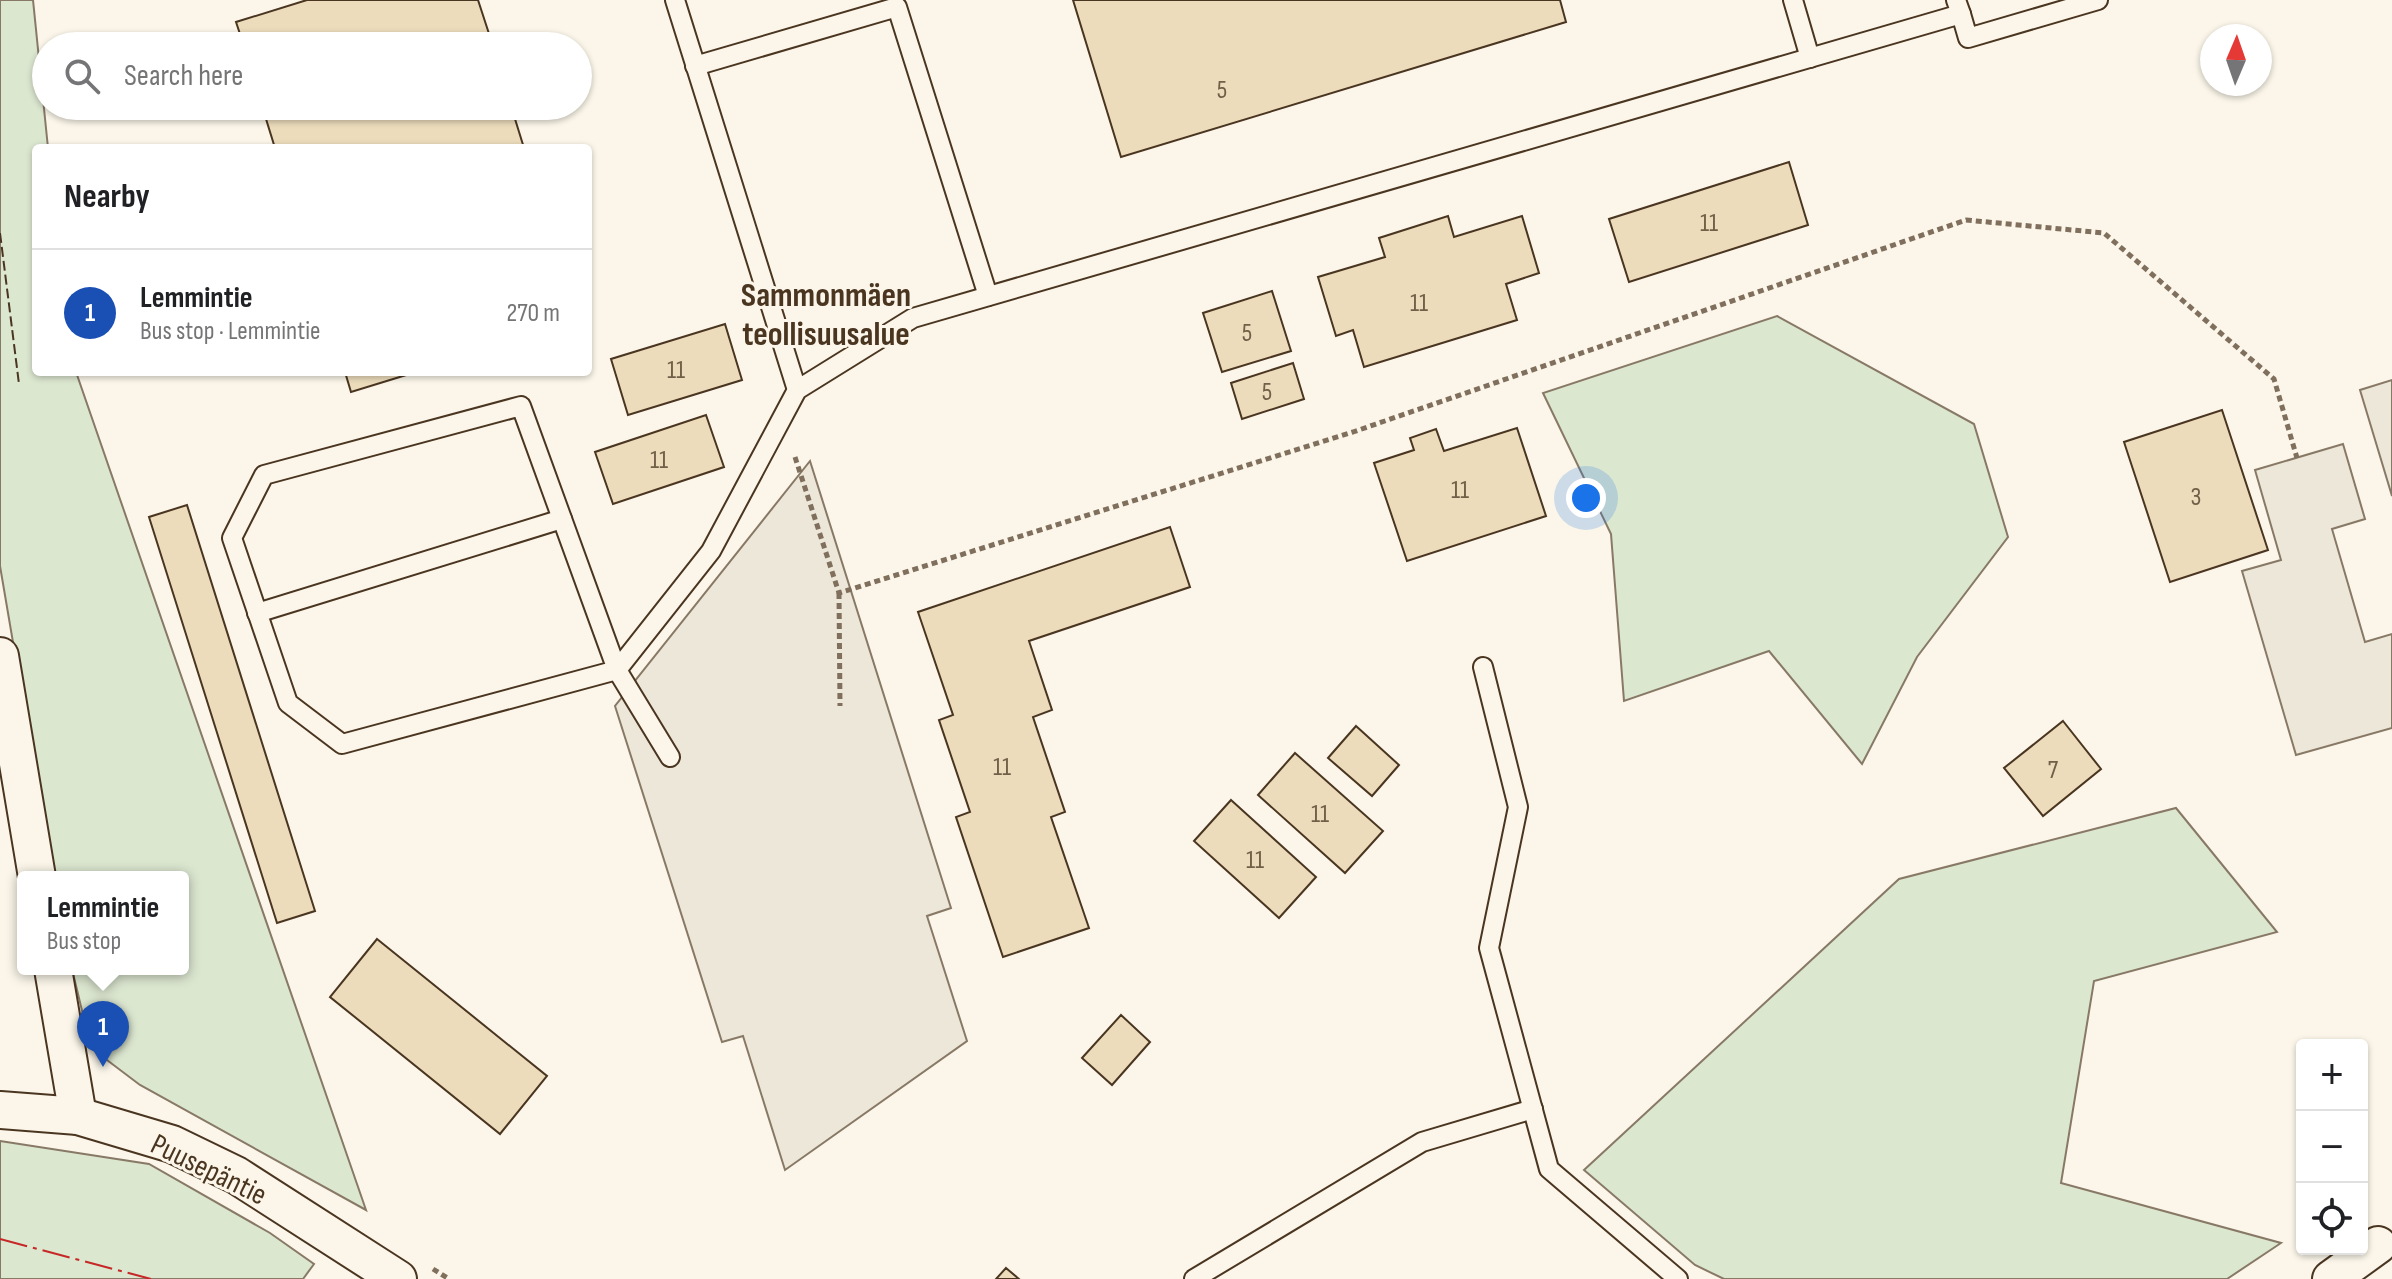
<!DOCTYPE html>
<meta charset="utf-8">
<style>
body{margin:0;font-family:"Sofia Sans Condensed",sans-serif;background:#f2f2f2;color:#202124}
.controls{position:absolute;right:24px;bottom:24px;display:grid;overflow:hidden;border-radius:8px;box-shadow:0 2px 6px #0004}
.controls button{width:72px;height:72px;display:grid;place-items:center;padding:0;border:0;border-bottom:2px solid #e0e0e0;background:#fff;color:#202124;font:40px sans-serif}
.compass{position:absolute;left:2200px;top:24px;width:72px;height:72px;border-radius:50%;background:#fff;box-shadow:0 2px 6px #0004;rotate:2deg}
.you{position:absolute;left:1586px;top:498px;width:28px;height:28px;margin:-20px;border:6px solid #fff;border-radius:50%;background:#1a73e8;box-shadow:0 0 0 12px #1a73e833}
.badge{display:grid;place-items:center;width:52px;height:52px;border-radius:50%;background:#2563eb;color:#fff;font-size:26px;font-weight:700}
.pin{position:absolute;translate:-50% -66px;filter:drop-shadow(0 2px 4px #0008)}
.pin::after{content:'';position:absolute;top:42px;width:28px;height:24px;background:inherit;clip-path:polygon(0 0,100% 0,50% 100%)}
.popup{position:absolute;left:17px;top:871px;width:172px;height:104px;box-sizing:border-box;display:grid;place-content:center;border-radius:8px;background:#fff;filter:drop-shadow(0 2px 6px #0005);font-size:26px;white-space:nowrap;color:#757577}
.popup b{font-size:30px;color:#202124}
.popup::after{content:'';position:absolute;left:50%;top:100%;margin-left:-16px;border:16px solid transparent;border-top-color:#fff}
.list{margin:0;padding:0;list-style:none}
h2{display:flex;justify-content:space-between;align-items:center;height:104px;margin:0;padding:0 32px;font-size:34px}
h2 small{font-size:26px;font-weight:400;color:#757577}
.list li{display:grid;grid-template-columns:52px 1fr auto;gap:24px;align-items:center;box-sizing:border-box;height:128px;padding:0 32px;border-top:2px solid #e0e0e0}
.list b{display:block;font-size:30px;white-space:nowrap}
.list p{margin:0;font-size:26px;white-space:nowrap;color:#757577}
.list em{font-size:26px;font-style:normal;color:#757577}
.icon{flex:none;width:44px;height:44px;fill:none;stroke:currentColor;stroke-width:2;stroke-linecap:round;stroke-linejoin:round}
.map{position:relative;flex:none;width:2392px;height:1279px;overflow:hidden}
.search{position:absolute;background:#fff;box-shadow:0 2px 6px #0004;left:32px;top:32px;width:560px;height:88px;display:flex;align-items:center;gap:20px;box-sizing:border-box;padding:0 28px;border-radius:44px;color:#757577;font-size:30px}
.panel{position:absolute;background:#fff;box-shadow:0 2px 6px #0004;left:32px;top:144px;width:560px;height:232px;border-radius:8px}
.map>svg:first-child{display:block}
.green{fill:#dce7d0;stroke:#887966;stroke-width:2}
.parking{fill:#ede7d9;stroke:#887966;stroke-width:2}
.building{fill:#ecdcbc;stroke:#4a3520;stroke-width:2}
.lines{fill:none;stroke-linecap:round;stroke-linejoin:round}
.lane-casing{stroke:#4a3520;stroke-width:22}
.street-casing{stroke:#4a3520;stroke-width:40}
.path{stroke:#7f6f5c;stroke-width:5;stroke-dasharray:6 4;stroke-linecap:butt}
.lane{stroke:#fbf6e9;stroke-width:18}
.street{stroke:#fbf6e9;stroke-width:36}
.fence{stroke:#4a3520;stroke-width:2;stroke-dasharray:10 4;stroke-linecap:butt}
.power{stroke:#c62828;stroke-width:2;stroke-dasharray:28 6 4 6;stroke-linecap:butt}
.labels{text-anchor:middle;stroke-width:6;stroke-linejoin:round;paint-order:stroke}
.number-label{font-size:26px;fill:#725f47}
.street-label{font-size:30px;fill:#4a3520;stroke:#fbf6e9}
.quarter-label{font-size:34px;font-weight:bold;fill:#4a3520;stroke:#fbf6e9}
</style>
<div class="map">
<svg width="2392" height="1279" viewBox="0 0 2392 1279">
<rect width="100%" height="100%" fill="#fbf6e9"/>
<g class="green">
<polygon points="0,0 33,0 48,148 36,148 36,372 76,372 366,1210 140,1085 91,1048 72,969 183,969 183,877 53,877 0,566"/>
<polygon points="1777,316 1974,424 2008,537 1917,657 1862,764 1769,651 1624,701 1611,534 1543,393"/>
<polygon points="2176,808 2277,932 2094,981 2061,1183 2281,1243 2227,1279 1724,1279 1695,1265 1584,1170 1899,879"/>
<polygon points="0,1141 149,1164 270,1233 314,1264 303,1279 0,1279"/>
</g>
<g class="parking">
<polygon points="2392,380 2392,496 2360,390"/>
<polygon points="2343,444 2365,519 2332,529 2365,642 2392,634 2392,728 2296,755 2242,571 2281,560 2255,470"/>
<polygon points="810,461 951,908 927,916 967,1041 785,1170 743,1036 722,1042 615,706"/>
</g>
<g class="building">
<polygon points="307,0 478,0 493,46 244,46 236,22"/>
<polygon points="1073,0 1560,0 1566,22 1121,157"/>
<polygon points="262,106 511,106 524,148 275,148"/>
<polygon points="1789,162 1808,225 1629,282 1609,219"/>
<polygon points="1448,216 1454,237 1522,216 1539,273 1506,284 1517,320 1364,367 1353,330 1336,336 1318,277 1385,257 1379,238"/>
<polygon points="1272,291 1291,351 1222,372 1203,313"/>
<polygon points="725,324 742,380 628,415 611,359"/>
<polygon points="1293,363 1304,399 1242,419 1231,383"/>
<polygon points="345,372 416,372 351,392"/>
<polygon points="2222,410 2268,550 2170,582 2124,442"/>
<polygon points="706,415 724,467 613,504 595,452"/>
<polygon points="1517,428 1546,516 1407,561 1374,463 1414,450 1410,438 1436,429 1444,451"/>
<polygon points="187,505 315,911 277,923 149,517"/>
<polygon points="1170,527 1190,587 1029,641 1052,710 1033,717 1065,812 1051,817 1089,928 1003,957 956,817 970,812 939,720 953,715 918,612"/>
<polygon points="2063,721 2101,769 2043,816 2004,768"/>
<polygon points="1356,726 1399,765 1372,796 1328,758"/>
<polygon points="1295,753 1383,831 1345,873 1258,795"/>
<polygon points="1231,800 1316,877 1279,918 1194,841"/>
<polygon points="377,939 547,1076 500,1134 330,997"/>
<polygon points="1121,1015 1150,1042 1112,1085 1082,1058"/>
<polygon points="1006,1268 1019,1279 996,1279"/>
</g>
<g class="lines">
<g class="lane-casing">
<g id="lane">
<polyline points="675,0 797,390"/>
<polyline points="1793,0 1810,58"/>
<polyline points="1961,14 1968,38 2098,0"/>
<polyline points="695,66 897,7 988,296"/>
<polygon points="521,406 617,670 342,744 288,703 232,538 264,475"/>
<polyline points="257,613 562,519"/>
<polyline points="1483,667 1518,807 1489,948 1549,1169 1678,1279"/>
<polyline points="670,757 617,670 711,551 797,390 913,318 1961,14 1956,0"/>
<polyline points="1194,1279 1422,1142 1533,1109"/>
</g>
</g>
<g class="street-casing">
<g id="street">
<polyline points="0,656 37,877"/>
<polyline points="53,969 78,1116"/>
<polyline points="0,1110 78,1116 172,1144 236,1175 398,1279"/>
<polyline points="2331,1279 2378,1245"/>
</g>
</g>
<g class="path">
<polyline points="795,457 839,593 1353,432 1966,220 2104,233 2274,379 2297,458"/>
<polyline points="839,593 840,706"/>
<polyline points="433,1269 449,1279"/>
</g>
<use href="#lane" class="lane"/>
<use href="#street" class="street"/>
<polyline class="fence" points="0,233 19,384"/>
<polyline class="power" points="0,1239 151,1279"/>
</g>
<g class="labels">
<g class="number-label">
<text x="1222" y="98">5</text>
<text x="1709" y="231">11</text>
<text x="1419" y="311">11</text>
<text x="1247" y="341">5</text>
<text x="676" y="378">11</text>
<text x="1267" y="400">5</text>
<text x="659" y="468">11</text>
<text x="1460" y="498">11</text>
<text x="2196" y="505">3</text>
<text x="1002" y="775">11</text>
<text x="2053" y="778">7</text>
<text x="1320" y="822">11</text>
<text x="1255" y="868">11</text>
</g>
<g class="street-label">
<text transform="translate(209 1169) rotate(26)" y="10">Puusepäntie</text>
</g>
<g class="quarter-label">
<text x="826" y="306">Sammonmäen<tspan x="826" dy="39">teollisuusalue</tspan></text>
</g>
</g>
</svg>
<div class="controls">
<button>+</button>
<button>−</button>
<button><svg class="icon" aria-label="locate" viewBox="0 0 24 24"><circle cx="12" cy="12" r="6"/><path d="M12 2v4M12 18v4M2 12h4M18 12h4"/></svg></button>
</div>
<svg class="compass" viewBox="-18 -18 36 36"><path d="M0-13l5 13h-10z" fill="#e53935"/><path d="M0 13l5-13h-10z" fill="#757577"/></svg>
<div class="you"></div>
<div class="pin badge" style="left:103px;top:1067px;background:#1a4fb4">1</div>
<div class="popup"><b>Lemmintie</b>Bus stop</div>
<div class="search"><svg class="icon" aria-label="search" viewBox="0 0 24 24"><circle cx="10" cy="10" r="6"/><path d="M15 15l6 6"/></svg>Search here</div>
<section class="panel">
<h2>Nearby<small></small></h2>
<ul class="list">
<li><span class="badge" style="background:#1a4fb4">1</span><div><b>Lemmintie</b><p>Bus stop · Lemmintie</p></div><em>270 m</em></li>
</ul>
</section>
</div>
